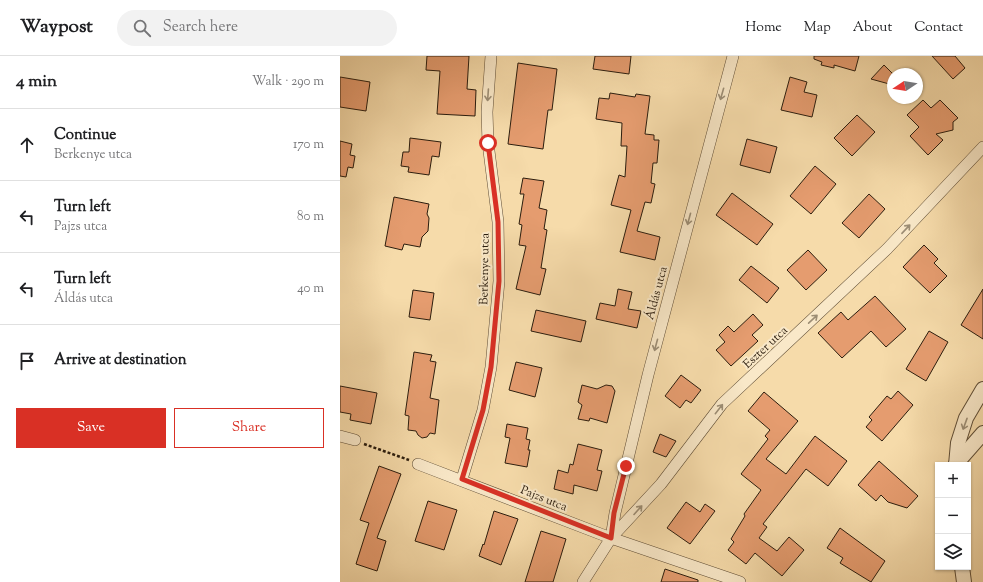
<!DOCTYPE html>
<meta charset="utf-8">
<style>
body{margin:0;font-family:"Sorts Mill Goudy",serif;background:#f2f2f2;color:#202124}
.controls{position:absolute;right:12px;bottom:12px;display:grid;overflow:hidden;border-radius:0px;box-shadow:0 1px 3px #0004}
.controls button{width:36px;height:36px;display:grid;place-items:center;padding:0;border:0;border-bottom:1px solid #e0e0e0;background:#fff;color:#202124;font:20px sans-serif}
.compass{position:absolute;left:547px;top:12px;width:36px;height:36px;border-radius:50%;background:#fff;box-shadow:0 1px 3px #0004;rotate:258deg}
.stop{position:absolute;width:12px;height:12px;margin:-9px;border:3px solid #d93025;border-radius:50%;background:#fff}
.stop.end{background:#d93025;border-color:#fff;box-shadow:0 1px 4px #0008}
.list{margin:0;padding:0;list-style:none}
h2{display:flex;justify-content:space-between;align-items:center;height:52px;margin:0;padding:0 16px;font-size:17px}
h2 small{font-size:13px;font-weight:400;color:#757577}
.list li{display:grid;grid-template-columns:26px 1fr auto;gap:12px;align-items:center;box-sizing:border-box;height:72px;padding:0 16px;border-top:1px solid #e0e0e0}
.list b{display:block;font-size:15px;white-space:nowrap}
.list p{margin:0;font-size:13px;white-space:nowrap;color:#757577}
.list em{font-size:13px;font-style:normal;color:#757577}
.actions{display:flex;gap:8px;padding:12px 16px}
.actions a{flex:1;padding:9px 0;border:1px solid #d93025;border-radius:0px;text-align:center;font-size:14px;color:#d93025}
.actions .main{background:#d93025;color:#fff}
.icon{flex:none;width:22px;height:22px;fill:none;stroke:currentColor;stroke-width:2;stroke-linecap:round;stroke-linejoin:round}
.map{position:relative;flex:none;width:643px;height:526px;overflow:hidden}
header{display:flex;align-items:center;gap:24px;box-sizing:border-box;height:56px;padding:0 20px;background:#fff;border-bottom:1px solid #e0e0e0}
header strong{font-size:19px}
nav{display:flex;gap:22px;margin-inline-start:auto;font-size:14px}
.search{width:280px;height:36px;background:#f2f2f2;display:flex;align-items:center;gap:10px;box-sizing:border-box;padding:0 14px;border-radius:22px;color:#757577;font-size:15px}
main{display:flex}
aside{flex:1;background:#fff}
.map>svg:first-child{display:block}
.building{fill:#e59c6f;stroke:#2b1d0e}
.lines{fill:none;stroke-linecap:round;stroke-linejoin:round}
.minor-casing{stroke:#5e4c35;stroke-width:12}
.tertiary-casing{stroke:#5e4c35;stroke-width:16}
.path{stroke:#2b1d0e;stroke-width:2.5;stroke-dasharray:3 2;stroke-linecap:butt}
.minor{stroke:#f9e8c8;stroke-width:11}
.tertiary{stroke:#f9e8c8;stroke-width:14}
.oneway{stroke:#9c8d74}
.route{stroke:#d93025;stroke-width:5}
.labels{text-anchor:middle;stroke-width:4;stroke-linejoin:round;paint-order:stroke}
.street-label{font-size:12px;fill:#2b1d0e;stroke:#f9e8c8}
</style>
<header>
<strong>Waypost</strong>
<div class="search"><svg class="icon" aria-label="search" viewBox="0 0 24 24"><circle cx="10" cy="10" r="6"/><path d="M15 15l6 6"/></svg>Search here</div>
<nav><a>Home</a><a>Map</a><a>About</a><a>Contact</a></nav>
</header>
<main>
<aside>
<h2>4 min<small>Walk · 290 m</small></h2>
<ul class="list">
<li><svg class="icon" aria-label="ahead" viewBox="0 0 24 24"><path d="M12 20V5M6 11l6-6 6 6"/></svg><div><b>Continue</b><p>Berkenye utca</p></div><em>170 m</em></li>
<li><svg class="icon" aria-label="left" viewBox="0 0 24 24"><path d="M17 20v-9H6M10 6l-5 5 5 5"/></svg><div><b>Turn left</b><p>Pajzs utca</p></div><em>80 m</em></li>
<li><svg class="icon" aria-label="left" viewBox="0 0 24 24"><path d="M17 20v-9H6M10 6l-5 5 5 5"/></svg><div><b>Turn left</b><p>Áldás utca</p></div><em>40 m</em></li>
<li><svg class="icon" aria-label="arrive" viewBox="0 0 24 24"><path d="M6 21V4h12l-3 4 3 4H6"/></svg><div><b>Arrive at destination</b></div></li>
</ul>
<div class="actions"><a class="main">Save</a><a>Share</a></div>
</aside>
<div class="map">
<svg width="643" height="526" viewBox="0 0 643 526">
<rect width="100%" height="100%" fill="#f6dbaa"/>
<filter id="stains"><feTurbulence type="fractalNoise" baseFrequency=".005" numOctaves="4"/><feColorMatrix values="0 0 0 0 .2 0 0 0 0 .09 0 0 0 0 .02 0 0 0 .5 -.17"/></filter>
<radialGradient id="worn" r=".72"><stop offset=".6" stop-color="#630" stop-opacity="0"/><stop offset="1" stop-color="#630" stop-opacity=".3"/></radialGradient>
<g class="building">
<polygon points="87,0 129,0 127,33 136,34 135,60 97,58 100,15 86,14"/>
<polygon points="255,0 291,0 289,18 253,13"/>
<polygon points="474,0 519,0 515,15 494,9 494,12 481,9 482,6 474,3"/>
<polygon points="592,0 615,0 625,12 613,23"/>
<polygon points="178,7 217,13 212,54 208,54 203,93 168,88"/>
<polygon points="544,9 553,18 553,29 531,23"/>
<polygon points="0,21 30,26 26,55 0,51"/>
<polygon points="450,21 467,26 464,36 477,39 472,61 441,54"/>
<polygon points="270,37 295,41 296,38 310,40 305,78 314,79 314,84 319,84 317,107 313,107 311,127 315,128 311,147 305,146 297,175 320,181 315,204 280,196 291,154 271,149 279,119 285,121 287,90 281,90 282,67 256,63 259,42 269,43"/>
<polygon points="583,44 591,52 600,44 618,62 613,66 613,74 596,78 603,84 588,99 570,80 579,71 567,59"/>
<polygon points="517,59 535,76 512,100 494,82"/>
<polygon points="70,82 101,86 99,101 92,100 89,119 68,116 69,111 61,110 63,96 69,96"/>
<polygon points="407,83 437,91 430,117 400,109"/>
<polygon points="0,85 12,88 10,99 15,100 13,112 8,111 6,121 0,120"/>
<polygon points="475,110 496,128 471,158 450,140"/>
<polygon points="183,122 204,125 199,152 207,154 204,173 207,174 201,212 206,213 200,239 176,233 186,190 179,189 182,169 179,168 184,138 180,138"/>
<polygon points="392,137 433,168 417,189 376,159"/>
<polygon points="529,138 545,153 519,182 502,167"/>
<polygon points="54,141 89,148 87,158 89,162 88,175 82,181 80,191 64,188 62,194 45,190"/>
<polygon points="584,189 598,203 594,207 607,220 590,237 563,211"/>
<polygon points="468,194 487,214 466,234 447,214"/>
<polygon points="411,210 439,232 427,247 399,224"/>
<polygon points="278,233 292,236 288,253 301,255 297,272 256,263 260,247 275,250"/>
<polygon points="643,233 643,283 621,269"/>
<polygon points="73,234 94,237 90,264 69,261"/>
<polygon points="535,240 566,273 546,291 531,275 502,302 478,277 501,256 508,264"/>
<polygon points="196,254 246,265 241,286 191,275"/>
<polygon points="413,258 423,269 412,279 418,285 391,310 376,294 385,286 379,279 388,270 394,276"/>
<polygon points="589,275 608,286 586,325 566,313"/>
<polygon points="74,296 92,299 90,305 96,306 90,342 99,344 95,378 90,377 87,381 82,382 78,379 76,375 68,374 69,360 65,359"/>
<polygon points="176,306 202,312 195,341 169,334"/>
<polygon points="341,319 361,334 351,347 346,344 340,352 325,340"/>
<polygon points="242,329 257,333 266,329 272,330 275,335 267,367 250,362 249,365 238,363 242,349 238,346"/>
<polygon points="0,330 37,337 31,368 10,364 11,358 0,356"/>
<polygon points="558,335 573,349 542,385 526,371 532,364 529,361 547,340 551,343"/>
<polygon points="424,336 458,365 426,403 446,418 475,380 507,405 488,430 466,413 423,468 427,471 419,482 437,495 449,481 464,494 442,520 415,497 406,508 388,494 394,486 391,483 405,460 404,458 421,434 401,418 428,383 425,380 430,374 408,355"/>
<polygon points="167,368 188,372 186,383 190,384 188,394 190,394 187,411 165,407 170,382 165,381"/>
<polygon points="320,378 336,385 326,401 313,396"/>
<polygon points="238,388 262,394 257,414 262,415 257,435 234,429 233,438 214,433 218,414 228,417 230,408 233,409"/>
<polygon points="539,405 578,440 567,452 548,446 541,439 536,445 518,429"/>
<polygon points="39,410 61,418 37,482 46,485 37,515 16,508 29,467 20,464"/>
<polygon points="88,445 117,454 104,494 75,485"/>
<polygon points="346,446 360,456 365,448 375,455 350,488 327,472"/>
<polygon points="154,455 178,463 161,509 139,500 143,488 144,489"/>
<polygon points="500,472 545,505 531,526 500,507 503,502 487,492"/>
<polygon points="201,475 226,483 213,526 185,526"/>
<polygon points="325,513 358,524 358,526 321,526"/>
</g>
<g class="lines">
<g class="minor-casing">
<g id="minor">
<polyline points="0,380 15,384"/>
<polyline points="78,408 271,482 400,526"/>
<polyline points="122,423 143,354 151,311 159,225 158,166 148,87 147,56 151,0"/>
<polyline points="271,482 275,457 308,319 393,0"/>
<polyline points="243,526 271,482 321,428 382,348 547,193 643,91"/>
</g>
</g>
<g class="tertiary-casing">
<g id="tertiary">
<polyline points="616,408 643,377"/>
<polyline points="616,409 618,387 626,362 643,333"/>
<polyline points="622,511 624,526"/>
</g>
</g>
<polyline class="path" points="24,388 69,404"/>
<use href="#minor" class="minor"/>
<use href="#tertiary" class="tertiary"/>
</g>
<defs><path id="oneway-shaft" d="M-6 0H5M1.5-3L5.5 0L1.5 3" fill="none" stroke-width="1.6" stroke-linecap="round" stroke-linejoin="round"/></defs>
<g class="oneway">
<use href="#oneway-shaft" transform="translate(382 38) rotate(106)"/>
<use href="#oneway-shaft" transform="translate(148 39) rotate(94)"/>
<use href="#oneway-shaft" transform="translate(349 163) rotate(105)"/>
<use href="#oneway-shaft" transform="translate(566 173) rotate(-47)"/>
<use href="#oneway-shaft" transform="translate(473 263) rotate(-43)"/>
<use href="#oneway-shaft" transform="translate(316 289) rotate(105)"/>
<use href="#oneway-shaft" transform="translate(379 353) rotate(-52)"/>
<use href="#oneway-shaft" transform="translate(625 368) rotate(110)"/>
<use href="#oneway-shaft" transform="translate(298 454) rotate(-48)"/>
</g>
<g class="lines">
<polyline class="route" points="148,87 158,166 159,225 151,311 143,354 122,423 271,482 274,457 286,410"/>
</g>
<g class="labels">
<g class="street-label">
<text transform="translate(144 213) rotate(-89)" y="4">Berkenye utca</text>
<text transform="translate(316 237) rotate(-75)" y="4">Áldás utca</text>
<text transform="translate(425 291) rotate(-43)" y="4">Eszter utca</text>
<text transform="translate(204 442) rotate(22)" y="4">Pajzs utca</text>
</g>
</g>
<rect width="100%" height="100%" filter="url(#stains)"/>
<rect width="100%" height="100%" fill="url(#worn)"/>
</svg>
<div class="controls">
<button>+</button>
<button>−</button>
<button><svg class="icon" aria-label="layers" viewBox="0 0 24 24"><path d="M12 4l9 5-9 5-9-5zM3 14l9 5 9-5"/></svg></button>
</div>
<svg class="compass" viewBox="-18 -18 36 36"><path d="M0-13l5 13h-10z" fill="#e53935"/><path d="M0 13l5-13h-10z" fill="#757577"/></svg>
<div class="stop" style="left:148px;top:87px"></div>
<div class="stop end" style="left:286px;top:410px"></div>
</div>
</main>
